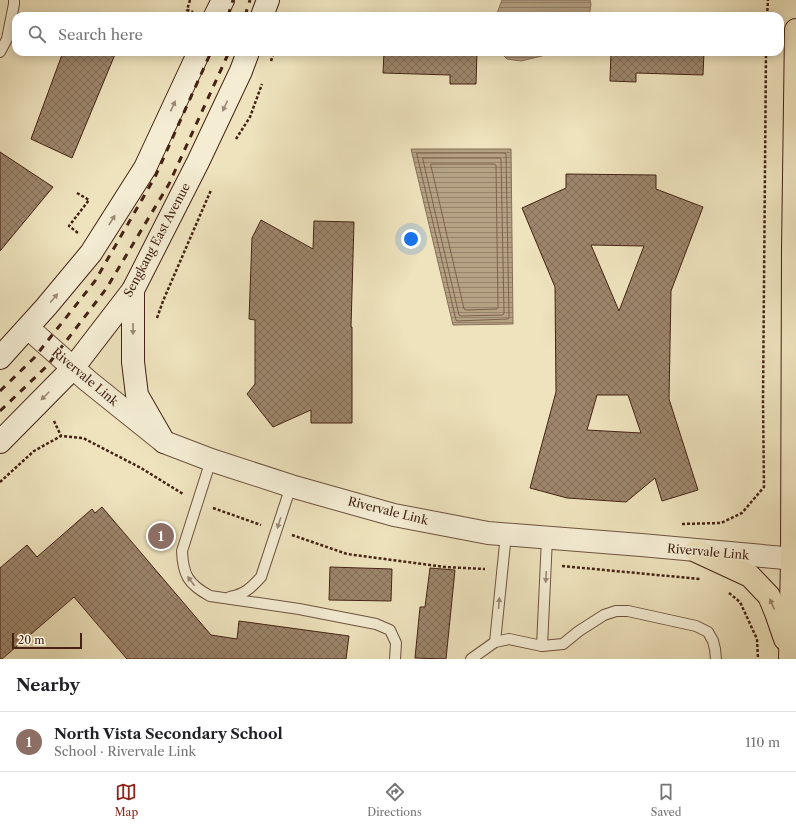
<!DOCTYPE html>
<meta charset="utf-8">
<style>
body{margin:0;font-family:"Libre Caslon Text",serif;background:#f2f2f2;color:#202124}
.scale{position:absolute;left:12px;bottom:10px;width:70px;box-sizing:border-box;padding-left:4px;border:2px solid #452215;border-top:0;font-size:11px;line-height:14px;white-space:nowrap;color:#452215;-webkit-text-stroke:3px #f4edd4;paint-order:stroke}
.you{position:absolute;left:411px;top:239px;width:14px;height:14px;margin:-10px;border:3px solid #fff;border-radius:50%;background:#1a73e8;box-shadow:0 0 0 6px #1a73e833}
.badge{display:grid;place-items:center;width:26px;height:26px;border-radius:50%;background:#8f2418;color:#fff;font-size:13px;font-weight:700}
.pin{position:absolute;translate:-50% -50%;border:2px solid #fff;box-shadow:0 1px 4px #0006}
.list{margin:0;padding:0;list-style:none}
h2{display:flex;justify-content:space-between;align-items:center;height:52px;margin:0;padding:0 16px;font-size:17px}
h2 small{font-size:13px;font-weight:400;color:#757577}
.list li{display:grid;grid-template-columns:26px 1fr auto;gap:12px;align-items:center;box-sizing:border-box;height:60px;padding:0 16px;border-top:1px solid #e0e0e0}
.list b{display:block;font-size:15px;white-space:nowrap}
.list p{margin:0;font-size:13px;white-space:nowrap;color:#757577}
.list em{font-size:13px;font-style:normal;color:#757577}
.icon{flex:none;width:22px;height:22px;fill:none;stroke:currentColor;stroke-width:2;stroke-linecap:round;stroke-linejoin:round}
.map{position:relative;flex:none;width:796px;height:659px;overflow:hidden}
.search{position:absolute;background:#fff;box-shadow:0 2px 10px #0003;left:12px;right:12px;top:12px;height:44px;display:flex;align-items:center;gap:10px;box-sizing:border-box;padding:0 14px;border-radius:12px;color:#757577;font-size:15px}
.sheet{height:112px;background:#fff}
nav{display:flex;justify-content:space-around;align-items:center;box-sizing:border-box;height:56px;border-top:1px solid #e0e0e0;background:#fff;font-size:11px;color:#757577}
nav a{display:grid;justify-items:center;gap:2px}
nav .on{color:#8f2418}
.map>svg:first-child{display:block}
.water{fill:url(#water-rules);stroke:#886e58}
.lines{fill:none;stroke-linecap:round;stroke-linejoin:round}
.shore{stroke:#7d624c;stroke-width:1}
.building{fill:url(#building-cross-hatch);stroke:#452215;fill-rule:evenodd}
.service-casing{stroke:#6f523f;stroke-width:12}
.tertiary-casing{stroke:#6f523f;stroke-width:24}
.secondary-casing{stroke:#452215;stroke-width:24}
.primary-casing{stroke:#452215;stroke-width:24}
.path{stroke:#452215;stroke-width:2.5;stroke-dasharray:3 2;stroke-linecap:butt}
.service{stroke:#f4edd4;stroke-width:10}
.tertiary{stroke:#f4edd4;stroke-width:22}
.secondary{stroke:#f4edd4;stroke-width:22}
.primary{stroke:#eee3bd;stroke-width:22}
.rail{stroke:#452215;stroke-width:3;stroke-dasharray:7 7;stroke-linecap:butt}
.oneway{fill:#9c8874}
.oneway2{fill:#9a8269}
.labels{text-anchor:middle;stroke-width:3;stroke-linejoin:round;paint-order:stroke}
.street-label{font-size:12px;fill:#452215;stroke:#f4edd4}
</style>
<div class="map">
<svg width="796" height="659" viewBox="0 0 796 659">
<defs>
<pattern id="water-rules" width="6" height="5" patternUnits="userSpaceOnUse"><rect width="6" height="5" fill="#b5a184"/><path d="M0 2.5h6" fill="none" stroke="#95836b"/></pattern>
<pattern id="building-cross-hatch" width="8" height="8" patternUnits="userSpaceOnUse"><rect width="8" height="8" fill="#9d866c"/><path d="M0 0l8 8M0 8l8-8" fill="none" stroke="#826d58"/></pattern>
</defs>
<rect width="100%" height="100%" fill="#eee3bd"/>
<filter id="stains"><feTurbulence type="fractalNoise" baseFrequency=".005" numOctaves="4"/><feColorMatrix values="0 0 0 0 .2 0 0 0 0 .09 0 0 0 0 .02 0 0 0 .5 -.17"/></filter>
<radialGradient id="worn" r=".72"><stop offset=".6" stop-color="#630" stop-opacity="0"/><stop offset="1" stop-color="#630" stop-opacity=".3"/></radialGradient>
<g class="water">
<polygon points="502,0 590,0 591,4 589,16 496,16"/>
<polygon points="500,52 558,52 521,61 507,59"/>
<polygon points="411,149 511,149 513,324 453,325"/>
</g>
<g class="lines">
<g class="shore">
<polygon points="417,153 505,153 506,154 509,318 508,319 457,321 456,320 417,155"/>
<polygon points="423,158 500,158 501,159 504,313 503,315 461,316 459,315 423,160"/>
<polygon points="431,164 494,164 496,165 498,307 497,309 466,310 464,309 431,166"/>
</g>
</g>
<g class="building">
<polygon points="63,52 116,52 72,158 31,139"/>
<polygon points="384,52 477,52 476,84 450,84 450,75 383,73"/>
<polygon points="611,52 704,52 703,75 636,73 636,82 610,81"/>
<polygon points="0,152 53,187 0,251"/>
<path d="M 566,174 L 656,175 L 656,189 L 703,207 L 671,291 L 669,399 L 698,490 L 662,501 L 655,478 L 626,502 L 567,498 L 530,488 L 556,392 L 555,287 L 522,208 L 566,188 ZM 591,245 L 644,246 L 619,311 ZM 597,395 L 628,395 L 641,433 L 587,430 Z"/>
<polygon points="261,220 313,249 314,221 354,222 351,327 352,327 352,423 311,423 311,410 273,427 247,394 255,384 255,320 249,319 252,238"/>
<polygon points="102,507 211,635 237,639 239,621 349,636 346,659 127,659 74,597 2,659 0,659 0,568 27,545 37,557 92,509 95,513"/>
<polygon points="330,567 392,569 391,601 329,600"/>
<polygon points="430,568 455,570 446,659 415,658 420,607 425,607"/>
</g>
<g class="lines">
<g class="service-casing">
<g id="service">
<polyline points="0,52 7,39 14,4 14,0"/>
<path d="M 211,460 L 182,551 C 183,575 188,584 210,596 L 299,609 L 376,624 L 390,630 L 396,643 L 395,659"/>
<path d="M 230,597 C 245,594 251,588 261,577 L 291,486"/>
<polyline points="495,642 506,534"/>
<polyline points="542,646 547,538"/>
<polyline points="471,659 495,642 509,639 542,646 563,644 579,631 604,615 616,611 628,611 696,626 708,632 713,641 715,649 716,659"/>
</g>
</g>
<g class="tertiary-casing">
<polyline id="tertiary" points="28,328 88,381 164,442 211,460 291,486 394,515 488,533 641,545 796,559"/>
</g>
<g class="secondary-casing">
<g id="secondary">
<polyline points="215,16 223,0"/>
<polyline points="262,16 268,0"/>
<polyline points="133,290 133,362 137,395 164,442"/>
<polyline points="0,358 46,307 91,253 145,168 199,52"/>
<polyline points="0,442 73,368 133,290 198,162 241,71 248,52"/>
</g>
</g>
<g class="primary-casing">
<g id="primary">
<polyline points="696,551 750,576 769,596 776,613 785,639"/>
<polyline points="790,659 792,559 793,250 796,30"/>
</g>
</g>
<g class="path">
<polyline points="190,0 187,10 193,12"/>
<polyline points="767,16 768,0"/>
<polyline points="271,61 274,52"/>
<polyline points="236,139 250,117 262,84"/>
<polyline points="77,193 89,200 69,226 78,233"/>
<polyline points="157,318 163,301 211,190"/>
<polyline points="54,421 61,436"/>
<polyline points="0,482 34,451 61,436 83,438 141,468 183,494"/>
<polyline points="213,508 261,525"/>
<polyline points="682,524 721,523 742,513 764,487 763,401 766,52"/>
<polyline points="292,535 347,554 445,567 485,569"/>
<polyline points="562,566 700,579"/>
<polyline points="729,593 740,602 757,639 758,659"/>
</g>
<use href="#service" class="service"/>
<use href="#tertiary" class="tertiary"/>
<use href="#secondary" class="secondary"/>
<use href="#primary" class="primary"/>
<g class="rail">
<polyline points="228,16 233,0"/>
<polyline points="245,16 250,0"/>
<polyline points="0,391 34,358 95,281 155,177 211,52"/>
<polyline points="0,411 47,366 106,289 169,184 229,52"/>
</g>
</g>
<defs><path id="oneway-solid" d="M-6-.8H1V-3.2L6.5 0L1 3.2V.8H-6Z"/></defs>
<g class="oneway">
<use href="#oneway-solid" transform="translate(173 106) rotate(-65)"/>
<use href="#oneway-solid" transform="translate(225 106) rotate(115)"/>
<use href="#oneway-solid" transform="translate(112 220) rotate(-58)"/>
<use href="#oneway-solid" transform="translate(54 298) rotate(-50)"/>
<use href="#oneway-solid" transform="translate(133 329) rotate(90)"/>
<use href="#oneway-solid" transform="translate(45 396) rotate(135)"/>
<use href="#oneway-solid" transform="translate(279 523) rotate(108)"/>
<use href="#oneway-solid" transform="translate(546 577) rotate(93)"/>
<use href="#oneway-solid" transform="translate(191 581) rotate(-127)"/>
<use href="#oneway-solid" transform="translate(499 603) rotate(-85)"/>
</g>
<use class="oneway2" href="#oneway-solid" transform="translate(772 604) rotate(-114)"/>
<g class="labels">
<g class="street-label">
<text transform="translate(157 240) rotate(-62)" y="4">Sengkang East Avenue</text>
<text transform="translate(85 377) rotate(40)" y="4">Rivervale Link</text>
<text transform="translate(388 511) rotate(14)" y="4">Rivervale Link</text>
<text transform="translate(708 552) rotate(5)" y="4">Rivervale Link</text>
</g>
</g>
<rect width="100%" height="100%" filter="url(#stains)"/>
<rect width="100%" height="100%" fill="url(#worn)"/>
</svg>
<div class="scale">20 m</div>
<div class="you"></div>
<div class="pin badge" style="left:161px;top:536px;background:#8d6e63">1</div>
<div class="search"><svg class="icon" aria-label="search" viewBox="0 0 24 24"><circle cx="10" cy="10" r="6"/><path d="M15 15l6 6"/></svg>Search here</div>
</div>
<section class="sheet">
<h2>Nearby<small></small></h2>
<ul class="list">
<li><span class="badge" style="background:#8d6e63">1</span><div><b>North Vista Secondary School</b><p>School · Rivervale Link</p></div><em>110 m</em></li>
</ul>
</section>
<nav>
<a class="on"><svg class="icon" aria-label="map" viewBox="0 0 24 24"><path d="M3 6l6-2 6 2 6-2v14l-6 2-6-2-6 2zM9 4v14M15 6v14"/></svg>Map</a>
<a><svg class="icon" aria-label="directions" viewBox="0 0 24 24"><path d="M12 3l9 9-9 9-9-9zM9 14v-3h6M13 9l2 2-2 2"/></svg>Directions</a>
<a><svg class="icon" aria-label="saved" viewBox="0 0 24 24"><path d="M7 4h10v16l-5-4-5 4z"/></svg>Saved</a>
</nav>
